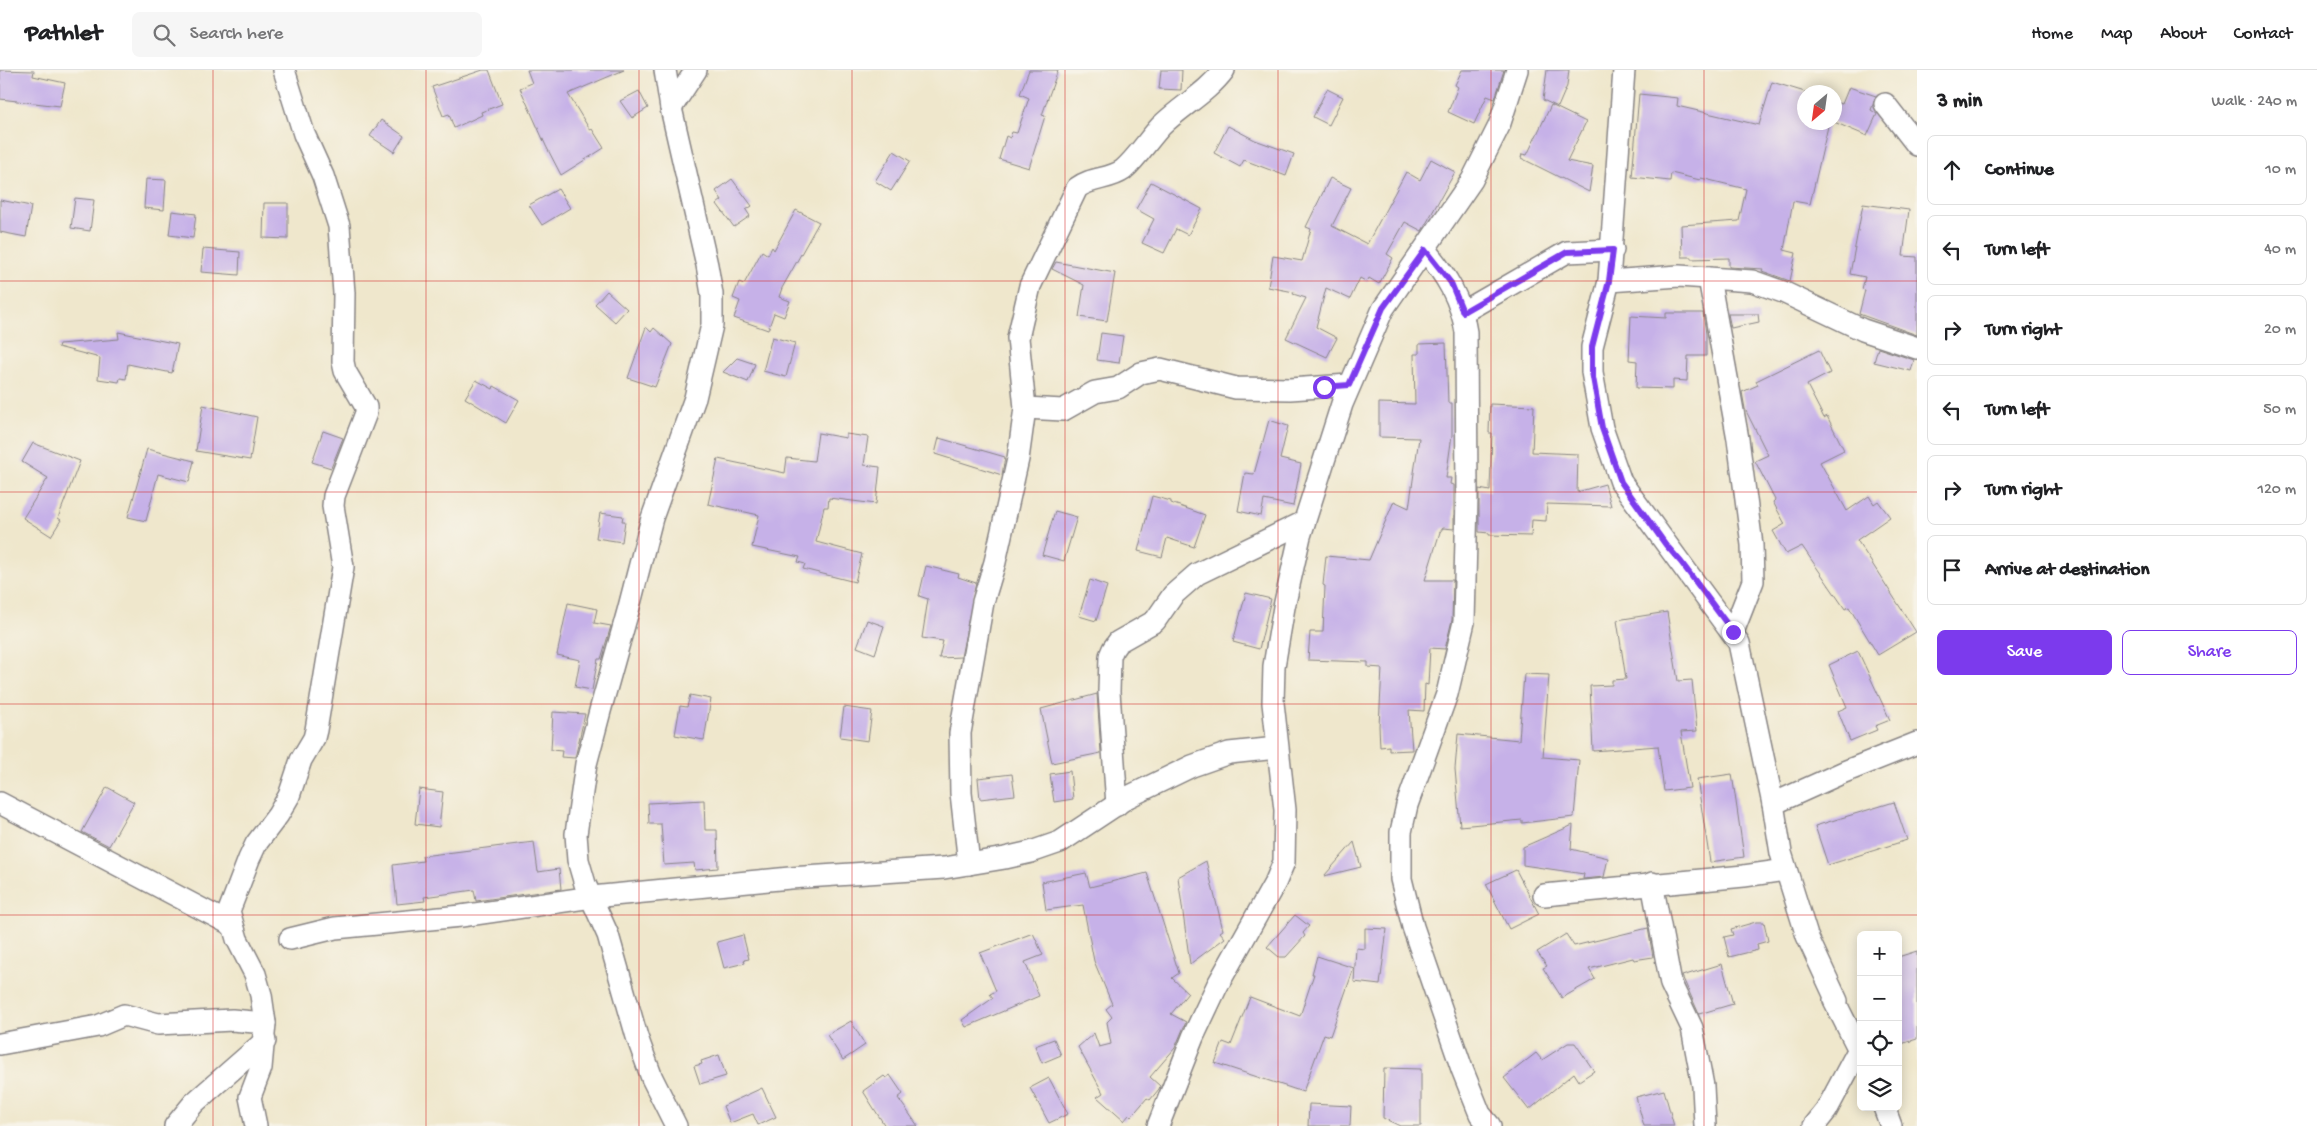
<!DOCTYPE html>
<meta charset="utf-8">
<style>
body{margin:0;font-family:"Gochi Hand",sans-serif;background:#f6f6f6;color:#202124}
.controls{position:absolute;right:15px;bottom:15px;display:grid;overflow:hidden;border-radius:8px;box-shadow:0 2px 12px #0003}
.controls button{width:45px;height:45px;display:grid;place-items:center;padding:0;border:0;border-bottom:1px solid #e0e0e0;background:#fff;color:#202124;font:25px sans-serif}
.compass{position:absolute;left:1797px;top:15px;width:45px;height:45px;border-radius:50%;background:#fff;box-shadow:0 2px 12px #0003;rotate:209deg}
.stop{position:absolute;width:15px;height:15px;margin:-11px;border:4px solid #7c3aed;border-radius:50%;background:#fff}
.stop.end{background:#7c3aed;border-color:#fff;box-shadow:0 1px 5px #0008}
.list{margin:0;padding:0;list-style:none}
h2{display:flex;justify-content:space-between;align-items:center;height:65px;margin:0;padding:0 20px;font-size:21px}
h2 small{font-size:16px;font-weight:400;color:#757577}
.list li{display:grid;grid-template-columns:32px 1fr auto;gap:15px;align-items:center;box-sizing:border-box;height:70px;margin:0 10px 10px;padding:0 10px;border:1px solid #e0e0e0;border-radius:8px}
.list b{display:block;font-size:19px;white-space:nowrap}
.list em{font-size:16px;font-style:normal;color:#757577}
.actions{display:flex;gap:10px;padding:15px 20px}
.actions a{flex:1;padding:11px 0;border:1px solid #7c3aed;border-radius:8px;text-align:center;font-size:18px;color:#7c3aed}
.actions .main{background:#7c3aed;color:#fff}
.icon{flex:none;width:28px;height:28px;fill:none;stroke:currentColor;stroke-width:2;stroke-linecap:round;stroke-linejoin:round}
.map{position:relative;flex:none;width:1917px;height:1056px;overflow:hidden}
header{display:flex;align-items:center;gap:30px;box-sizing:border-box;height:70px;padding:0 25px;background:#fff;border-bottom:1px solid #e0e0e0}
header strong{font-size:24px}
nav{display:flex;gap:28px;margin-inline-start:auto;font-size:18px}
.search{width:350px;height:45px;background:#f6f6f6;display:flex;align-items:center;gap:12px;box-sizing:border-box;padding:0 18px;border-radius:8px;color:#757577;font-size:19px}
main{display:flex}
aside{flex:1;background:#fff}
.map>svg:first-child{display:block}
.building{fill:#c6b1e8}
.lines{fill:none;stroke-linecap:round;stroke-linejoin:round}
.minor-casing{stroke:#888484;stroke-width:24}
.minor{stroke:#fff;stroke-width:21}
.route{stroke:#7c3aed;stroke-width:6}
.grid{fill:none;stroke:#d62828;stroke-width:1;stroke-opacity:0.55}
</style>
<header>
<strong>Pathlet</strong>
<div class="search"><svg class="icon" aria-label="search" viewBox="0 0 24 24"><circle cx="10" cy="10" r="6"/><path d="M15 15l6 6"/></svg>Search here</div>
<nav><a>Home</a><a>Map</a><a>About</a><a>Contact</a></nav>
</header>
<main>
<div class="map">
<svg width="1917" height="1056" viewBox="0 0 1917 1056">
<rect width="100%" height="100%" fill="#f7f3e8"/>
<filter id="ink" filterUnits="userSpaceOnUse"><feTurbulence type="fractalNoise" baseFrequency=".02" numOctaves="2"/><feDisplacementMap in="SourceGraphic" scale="10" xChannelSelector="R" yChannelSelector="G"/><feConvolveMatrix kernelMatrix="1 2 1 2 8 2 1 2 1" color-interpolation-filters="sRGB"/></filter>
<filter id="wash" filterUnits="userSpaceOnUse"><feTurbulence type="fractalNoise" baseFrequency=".0096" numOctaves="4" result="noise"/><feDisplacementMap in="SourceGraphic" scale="20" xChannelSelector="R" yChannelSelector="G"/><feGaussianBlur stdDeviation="1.12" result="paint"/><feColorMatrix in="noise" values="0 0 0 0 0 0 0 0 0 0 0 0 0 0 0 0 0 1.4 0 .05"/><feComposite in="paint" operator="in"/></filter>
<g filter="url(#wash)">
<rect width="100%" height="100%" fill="#efe7cc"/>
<g id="blocks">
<g class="building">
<polygon points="0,0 34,1 33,6 65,13 60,36 0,29"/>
<polygon points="483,0 489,0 502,34 481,42 482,45 454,58 449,44 443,46 432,17"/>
<polygon points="527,0 624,0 568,24 590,60 592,59 604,78 561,105 546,76 520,18 532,13"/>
<polygon points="1029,0 1058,0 1042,45 1045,46 1029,98 999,89 1006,66 1010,68 1012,62 1017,63 1029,28 1020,24"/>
<polygon points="1161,0 1182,0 1181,20 1159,19"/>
<polygon points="1462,0 1504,0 1495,29 1487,26 1474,54 1448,42 1458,17 1455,15"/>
<polygon points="1547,0 1569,0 1567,16 1558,37 1543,30"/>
<polygon points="1772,12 1805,22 1804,52 1829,52 1810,134 1793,131 1784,180 1796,183 1790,211 1762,201 1763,199 1729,197 1729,188 1691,189 1691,187 1682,187 1681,155 1739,151 1746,119 1701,108 1700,110 1671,103 1670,111 1632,107 1639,24 1678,28 1677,36 1759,55"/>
<polygon points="1849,17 1876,26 1871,40 1877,44 1867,66 1834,52 1834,32 1842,34"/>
<polygon points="1327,19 1343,27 1329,55 1313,47"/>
<polygon points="639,21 648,38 632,48 620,31"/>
<polygon points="1551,35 1586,52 1567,91 1593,96 1589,122 1521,88 1522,84 1527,85"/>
<polygon points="381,50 404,66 394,82 370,66"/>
<polygon points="1228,56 1255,70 1294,84 1286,106 1244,90 1240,97 1214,83"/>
<polygon points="894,81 910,91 891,121 875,111"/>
<polygon points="1431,89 1455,102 1422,161 1405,152 1387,184 1393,188 1379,214 1369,208 1367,212 1360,208 1350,229 1326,218 1316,257 1337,268 1327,287 1286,268 1306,228 1293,224 1294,222 1268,217 1273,186 1302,191 1311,159 1306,157 1330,108 1351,118 1332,156 1367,174 1406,102 1420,110"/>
<polygon points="146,109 166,110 164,140 144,138"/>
<polygon points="732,109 752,136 746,140 750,146 734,157 717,134 722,130 716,121"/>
<polygon points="1151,112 1202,139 1188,165 1176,159 1164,183 1142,173 1154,149 1136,139"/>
<polygon points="558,119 570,138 542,155 529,135"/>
<polygon points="75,128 94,130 90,161 71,158"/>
<polygon points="0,130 31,136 26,167 0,162"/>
<polygon points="264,133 288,133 288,169 263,168"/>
<polygon points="1863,134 1909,140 1903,186 1917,187 1917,265 1859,244 1865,220 1862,219 1865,207 1850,204"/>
<polygon points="796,140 819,152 782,218 779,227 790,231 784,247 774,243 768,260 734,248 740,231 733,228 739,212 744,214 762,181 768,185 772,177 774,180"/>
<polygon points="172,141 196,144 193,168 169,165"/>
<polygon points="203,179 240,182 239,205 201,202"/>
<polygon points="1056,192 1115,203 1107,251 1079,247 1084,215 1052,199"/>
<polygon points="607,221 627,239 615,252 595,234"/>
<polygon points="1666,243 1703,243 1706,264 1706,286 1688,286 1687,311 1673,310 1673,319 1636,318 1637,291 1629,290 1631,246 1666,248"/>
<polygon points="1728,244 1758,244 1759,252 1731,258"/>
<polygon points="646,257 651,262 654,258 672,274 655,317 628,308"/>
<polygon points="118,262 178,274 172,303 128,294 126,309 120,308 119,312 98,309 100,288 58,277 59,274 119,269"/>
<polygon points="1101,263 1123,266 1119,293 1097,290"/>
<polygon points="772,267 795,273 786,307 763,301"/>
<polygon points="1446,273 1448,333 1452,333 1452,365 1446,408 1451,408 1450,414 1454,415 1454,459 1443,458 1440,462 1425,510 1453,510 1452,550 1445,579 1430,578 1428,615 1425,614 1424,641 1409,640 1412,680 1389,681 1389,676 1380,677 1379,656 1382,598 1368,597 1368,592 1308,590 1310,562 1323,562 1325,516 1323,515 1326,486 1369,490 1394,431 1409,438 1419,368 1379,367 1379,333 1415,334 1414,284 1419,284 1419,274"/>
<polygon points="1878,278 1914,290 1911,301 1874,292"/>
<polygon points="1819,280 1830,303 1807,315 1824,348 1827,346 1844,380 1820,392 1847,441 1869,426 1874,434 1878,431 1890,447 1857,470 1916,562 1878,585 1849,537 1845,539 1802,476 1786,484 1773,461 1785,454 1773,432 1775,430 1755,391 1768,385 1745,339 1742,322 1758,315 1756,311"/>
<polygon points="737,288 755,294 748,312 723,302"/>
<polygon points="476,310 493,319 494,316 519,330 506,353 465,328"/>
<polygon points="1490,334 1534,336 1532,382 1578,384 1577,422 1605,414 1611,436 1547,434 1546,451 1532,450 1531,466 1489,465 1489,463 1479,462 1479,419 1490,421 1492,363 1489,363"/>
<polygon points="203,335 257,347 250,390 196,381"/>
<polygon points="1269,350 1288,356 1280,389 1301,394 1293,436 1264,430 1261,446 1238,441 1245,403 1254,404"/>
<polygon points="323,361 343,368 331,398 312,392"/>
<polygon points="818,363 846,368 846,364 868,367 864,395 880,397 876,434 829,428 828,437 824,437 816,472 862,484 855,512 803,499 805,494 798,492 800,487 752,477 759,445 708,434 718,389 785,403 787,388 814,391"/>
<polygon points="939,368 1005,387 1002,405 935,384"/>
<polygon points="33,373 80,391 58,448 61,450 51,466 23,448 48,408 22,392"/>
<polygon points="147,379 194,391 189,412 158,404 146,451 128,447"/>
<polygon points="1152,426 1171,431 1171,433 1205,445 1194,477 1167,468 1162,487 1138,481"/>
<polygon points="1055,441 1077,447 1064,491 1042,485"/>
<polygon points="600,443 623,446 622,451 625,451 622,472 596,468"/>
<polygon points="926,496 959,504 958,507 976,513 961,587 939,588 943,571 922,568 928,529 919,526"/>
<polygon points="1090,510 1107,516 1096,551 1079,546"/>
<polygon points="1246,523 1271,529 1259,579 1233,572"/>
<polygon points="568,533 597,539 594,553 611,556 601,589 598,589 592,620 575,617 580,590 557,585"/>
<polygon points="1667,542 1678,611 1692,610 1697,661 1681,662 1690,718 1664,721 1658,676 1593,681 1590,616 1612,615 1612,610 1626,609 1617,550"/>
<polygon points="867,550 884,556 875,584 857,577"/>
<polygon points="1858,581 1890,650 1875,656 1877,660 1850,671 1838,641 1847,637 1829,595"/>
<polygon points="1524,604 1549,605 1543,687 1579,690 1574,747 1522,753 1522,750 1460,756 1455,699 1458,664 1519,670"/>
<polygon points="1097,624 1101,683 1052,693 1041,639"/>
<polygon points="690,625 711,629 704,670 675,665 680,636 687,637"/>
<polygon points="844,637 872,641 868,671 840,667"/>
<polygon points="553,642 585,644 575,688 561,687 562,681 551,680"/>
<polygon points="1070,701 1073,729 1054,732 1050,704"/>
<polygon points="1012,704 1015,725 980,729 978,708"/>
<polygon points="1732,704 1744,787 1710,792 1697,709"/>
<polygon points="107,717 134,732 109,776 82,762"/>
<polygon points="419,719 443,722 439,757 415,754"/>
<polygon points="704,730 705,760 717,760 718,798 695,800 694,793 664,795 661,754 649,754 648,733"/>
<polygon points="1894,732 1907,770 1828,795 1815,756"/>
<polygon points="1573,755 1571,779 1608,788 1604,807 1583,809 1584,804 1523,795 1523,777"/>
<polygon points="534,772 538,802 559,799 561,819 476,831 474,820 424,827 425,831 397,834 393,795 423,791 422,786"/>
<polygon points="1354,772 1361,797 1324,806"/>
<polygon points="1206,791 1223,860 1220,862 1225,868 1190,894 1178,807"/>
<polygon points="1516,800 1539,844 1509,859 1486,814"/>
<polygon points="1086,803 1090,817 1147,803 1179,903 1172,908 1188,923 1171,944 1186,952 1175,978 1150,1007 1160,1016 1159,1019 1150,1030 1147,1028 1131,1047 1129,1045 1124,1051 1097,1027 1103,1023 1078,977 1094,963 1099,977 1111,974 1107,952 1112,947 1106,939 1112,934 1094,891 1083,835 1046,840 1042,812"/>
<polygon points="1295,845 1309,856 1303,863 1305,866 1286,887 1279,887 1267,877"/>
<polygon points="1756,852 1764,852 1768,871 1757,874 1758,880 1729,887 1724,867 1733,865 1731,859"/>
<polygon points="1365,858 1387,859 1380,915 1354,912 1356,878 1365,879"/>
<polygon points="1648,858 1653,887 1634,890 1633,888 1589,899 1595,909 1562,928 1543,898 1547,896 1537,882 1566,864 1574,876"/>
<polygon points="1033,863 1043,885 1025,892 1039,926 966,957 962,950 993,928 990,924 996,921 980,883"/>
<polygon points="743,865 749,889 744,890 745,893 724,898 717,872"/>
<polygon points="1917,881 1917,969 1898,975 1898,887"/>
<polygon points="1317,886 1354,898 1330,966 1324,964 1303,1022 1215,993 1223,972 1231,975 1250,927 1300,946 1314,904 1312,904"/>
<polygon points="1722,894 1733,934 1699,944 1682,906"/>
<polygon points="851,951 865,975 843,990 827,965"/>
<polygon points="1054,969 1061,985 1042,993 1035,976"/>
<polygon points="1568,973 1575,973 1594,1001 1579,1011 1574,1003 1529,1040 1504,1008 1536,983 1542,990"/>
<polygon points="719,985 726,1006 700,1014 694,996 702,994 701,991"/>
<polygon points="1384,998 1421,999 1421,1056 1400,1056 1383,1048"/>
<polygon points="890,1005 903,1024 898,1028 918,1056 885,1056 863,1021 884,1006 886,1008"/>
<polygon points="1049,1008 1068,1044 1049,1053 1030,1018"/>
<polygon points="762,1018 776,1047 758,1055 753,1044 730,1053 723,1036"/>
<polygon points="1664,1020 1674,1056 1644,1056 1636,1027"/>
<polygon points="1309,1034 1351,1036 1350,1056 1308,1056"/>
</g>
</g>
</g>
<g filter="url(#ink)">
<use href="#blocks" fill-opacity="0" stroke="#888484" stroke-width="1"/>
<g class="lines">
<g class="minor-casing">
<g id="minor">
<polyline points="665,0 671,38 707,195 712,224 712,255 695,328 652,448 628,541 600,641 586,694 576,764 578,790 585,814 608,865 637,967 652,1008 676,1056"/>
<polyline points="1624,0 1609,211 1592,277 1592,302 1602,358 1621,412 1739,573 1773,734 1781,783 1807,866 1837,931 1834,930 1861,984"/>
<polyline points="1885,34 1917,75"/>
<polyline points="671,38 696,0"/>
<path d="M 1425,180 C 1446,205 1461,229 1466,262 L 1467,427 L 1464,552 L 1447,624 L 1407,735 L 1401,762 L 1401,809 L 1413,857 L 1462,999 L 1480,1044 L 1490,1056"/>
<polyline points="1709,208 1738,369 1752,475 1753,511 1733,562"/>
<polyline points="1609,211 1679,206 1752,211 1783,222 1863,260 1917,278"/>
<polyline points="1463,242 1567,182 1613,180"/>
<polyline points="1025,338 1063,340 1095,322 1118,318 1141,303 1160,299 1236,318 1290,319 1349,315"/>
<polyline points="0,733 232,855"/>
<polyline points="1773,734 1844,702 1917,673"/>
<polyline points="1117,735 1109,622 1110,586 1113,579 1118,572 1155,551 1173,525 1197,504 1304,452"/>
<path d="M 969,794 L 961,723 L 960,663 L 983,532 L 995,492 L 1018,389 L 1025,338 L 1018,268 L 1030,216 L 1077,118 C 1091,107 1109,110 1123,100 C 1137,88 1148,70 1161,56 C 1181,36 1207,23 1224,0"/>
<polyline points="1652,813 1671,914 1692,958 1703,1016 1705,1056"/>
<polyline points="1544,825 1744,806 1786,800"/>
<polyline points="290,869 335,858 461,846 592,827 790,808 944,798 1005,788 1031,782 1060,772 1128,727 1192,696 1229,683 1277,678"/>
<polyline points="0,974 98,956 124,945 158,954 232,950 265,953"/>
<polyline points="1884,1037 1891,1056"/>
<polyline points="175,1056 194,1033 265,971"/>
<polyline points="256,1056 250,1027 261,998 265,953 261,925 255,904 237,869 229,841 249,789 256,774 278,745 289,726 301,690 314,668 316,660 343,497 333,436 334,426 366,343 366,337 345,301 343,292 344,223 339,156 323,106 304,64 284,0"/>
<polyline points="1158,1056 1193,967 1217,916 1276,811 1284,792 1285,740 1273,633 1274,596 1284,537 1300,466 1342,334 1383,239 1472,110 1499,56 1517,0"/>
<polyline points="1814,1056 1826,1041 1859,979"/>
</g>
</g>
<use href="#minor" class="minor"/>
</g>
</g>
<g class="lines" filter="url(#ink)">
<polyline class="route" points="1324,317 1349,315 1383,238 1425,180 1451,213 1463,242 1567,182 1613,180 1609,211 1592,277 1592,302 1602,358 1621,412 1666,475 1681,492 1733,562"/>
</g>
<path class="grid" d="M 213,0 L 213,1056M 426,0 L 426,1056M 639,0 L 639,1056M 852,0 L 852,1056M 1065,0 L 1065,1056M 1278,0 L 1278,1056M 1491,0 L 1491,1056M 1704,0 L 1704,1056M 0,211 L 1917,211M 0,422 L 1917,422M 0,634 L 1917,634M 0,845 L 1917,845"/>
</svg>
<div class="controls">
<button>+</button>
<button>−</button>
<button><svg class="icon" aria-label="locate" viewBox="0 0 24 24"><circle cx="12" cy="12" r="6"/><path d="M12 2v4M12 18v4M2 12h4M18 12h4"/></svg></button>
<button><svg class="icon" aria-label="layers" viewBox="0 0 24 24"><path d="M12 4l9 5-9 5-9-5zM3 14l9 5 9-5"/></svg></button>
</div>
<svg class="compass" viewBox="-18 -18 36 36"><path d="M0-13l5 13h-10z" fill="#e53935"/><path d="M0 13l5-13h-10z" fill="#757577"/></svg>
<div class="stop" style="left:1324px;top:317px"></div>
<div class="stop end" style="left:1733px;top:562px"></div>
</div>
<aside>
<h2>3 min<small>Walk · 240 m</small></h2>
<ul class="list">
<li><svg class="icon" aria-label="ahead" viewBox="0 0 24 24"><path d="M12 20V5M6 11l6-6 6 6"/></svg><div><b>Continue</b></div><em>10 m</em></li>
<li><svg class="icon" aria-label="left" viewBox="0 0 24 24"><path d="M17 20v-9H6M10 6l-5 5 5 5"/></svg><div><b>Turn left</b></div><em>40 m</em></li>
<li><svg class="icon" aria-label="right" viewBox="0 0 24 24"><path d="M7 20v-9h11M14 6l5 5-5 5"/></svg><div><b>Turn right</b></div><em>20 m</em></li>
<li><svg class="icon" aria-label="left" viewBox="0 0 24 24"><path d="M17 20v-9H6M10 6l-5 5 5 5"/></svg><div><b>Turn left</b></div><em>50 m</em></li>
<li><svg class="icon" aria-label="right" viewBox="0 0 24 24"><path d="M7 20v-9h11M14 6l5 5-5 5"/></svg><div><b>Turn right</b></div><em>120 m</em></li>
<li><svg class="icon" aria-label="arrive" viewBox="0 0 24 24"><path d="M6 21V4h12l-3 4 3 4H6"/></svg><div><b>Arrive at destination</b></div></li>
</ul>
<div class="actions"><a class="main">Save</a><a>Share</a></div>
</aside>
</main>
